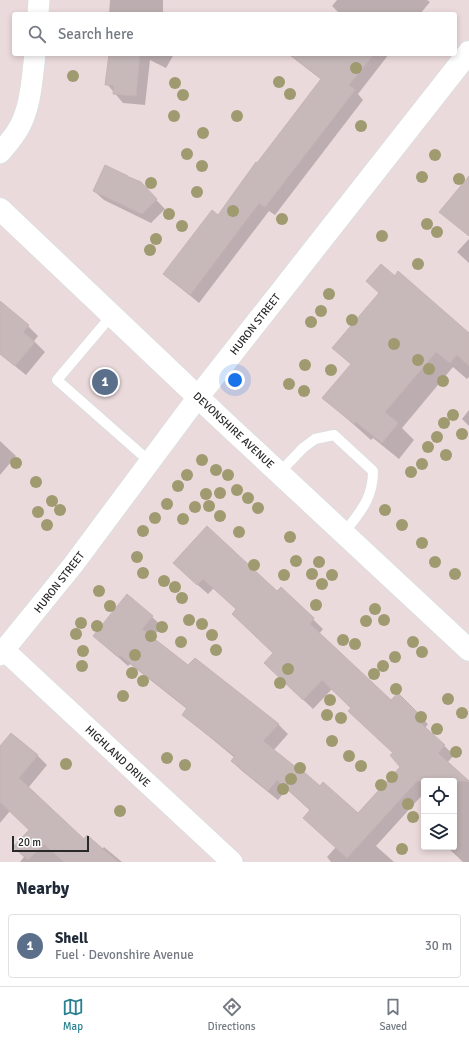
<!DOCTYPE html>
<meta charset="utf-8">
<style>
body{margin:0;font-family:Signika,sans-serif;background:#f6f6f7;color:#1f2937}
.controls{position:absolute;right:12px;bottom:12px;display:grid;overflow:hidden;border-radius:4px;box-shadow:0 2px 6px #0003}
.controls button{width:36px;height:36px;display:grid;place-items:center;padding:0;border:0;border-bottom:1px solid #e0e1e3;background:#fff;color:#1f2937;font:20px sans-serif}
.scale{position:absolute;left:12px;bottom:10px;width:77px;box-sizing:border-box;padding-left:4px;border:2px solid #292929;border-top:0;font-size:11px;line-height:14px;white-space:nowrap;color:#292929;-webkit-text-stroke:3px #fff;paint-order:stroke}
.you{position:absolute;left:235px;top:380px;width:14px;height:14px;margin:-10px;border:3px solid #fff;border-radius:50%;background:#1a73e8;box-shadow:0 0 0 6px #1a73e833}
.badge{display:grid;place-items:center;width:26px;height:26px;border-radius:50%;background:#298090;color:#fff;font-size:13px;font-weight:700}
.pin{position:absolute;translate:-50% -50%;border:2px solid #fff;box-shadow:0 1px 4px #0006}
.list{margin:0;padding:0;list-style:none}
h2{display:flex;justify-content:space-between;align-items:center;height:52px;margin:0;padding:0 16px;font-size:17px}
h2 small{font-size:13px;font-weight:400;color:#747a83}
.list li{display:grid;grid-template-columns:26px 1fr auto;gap:12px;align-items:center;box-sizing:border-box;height:64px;margin:0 8px 8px;padding:0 8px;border:1px solid #e0e1e3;border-radius:4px}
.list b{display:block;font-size:15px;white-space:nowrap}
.list p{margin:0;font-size:13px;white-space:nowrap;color:#747a83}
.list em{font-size:13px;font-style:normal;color:#747a83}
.icon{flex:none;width:22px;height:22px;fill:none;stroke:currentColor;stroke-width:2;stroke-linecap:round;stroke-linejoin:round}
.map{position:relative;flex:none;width:469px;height:862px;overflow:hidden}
.search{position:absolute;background:#fff;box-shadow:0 2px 6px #0003;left:12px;right:12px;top:12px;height:44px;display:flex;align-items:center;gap:10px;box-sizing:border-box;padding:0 14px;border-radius:4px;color:#747a83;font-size:15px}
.sheet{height:124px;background:#fff}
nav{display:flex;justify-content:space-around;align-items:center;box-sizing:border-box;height:56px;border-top:1px solid #e0e1e3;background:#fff;font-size:11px;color:#747a83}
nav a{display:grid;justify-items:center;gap:2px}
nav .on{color:#298090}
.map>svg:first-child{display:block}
.shadow{fill:#0003}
.building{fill:#c7b9ba;stroke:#c6b4b5}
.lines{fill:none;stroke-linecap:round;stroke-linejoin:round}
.service-casing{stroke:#cfe0e2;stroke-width:11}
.minor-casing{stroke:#cfe0e2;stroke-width:22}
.secondary-casing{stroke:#cfe0e2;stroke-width:23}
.service{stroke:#fff;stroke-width:10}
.minor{stroke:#fff;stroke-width:21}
.secondary{stroke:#fff;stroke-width:22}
.tree{fill:#9f9a70}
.labels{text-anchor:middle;stroke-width:3;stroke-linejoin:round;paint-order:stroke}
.street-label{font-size:11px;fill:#292929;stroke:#fff}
</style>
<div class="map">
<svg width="469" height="862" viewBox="0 0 469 862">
<rect width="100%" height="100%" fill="#ebdadc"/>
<g class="shadow">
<polygon points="110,0 163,0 163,14 109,14"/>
<polygon points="337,0 427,0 430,2 420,14 340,14 332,6"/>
<polygon points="110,54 174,54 166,68 150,60 145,105 123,103 107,84"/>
<polygon points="288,54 389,54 358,94 363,100 275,215 269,211 199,303 164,274 218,216 322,80"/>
<polygon points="106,167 140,183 165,209 151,223 104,200 94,191"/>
<polygon points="469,239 469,263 457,252"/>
<polygon points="0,308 28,326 38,336 34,341 45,352 26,375 0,354"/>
<polygon points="469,334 469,377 467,379 453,367 402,428 414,440 399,459 373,438 371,440 324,398 352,365 333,348"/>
<polygon points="469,410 469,426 462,419"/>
<polygon points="0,441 16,456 0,475"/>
<polygon points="184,573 277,592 281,588 323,629 319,634 391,702 398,695 428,724 425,728 454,755 447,763 469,782 469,862 463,862 447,847 454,847 454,807 456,804 454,803 454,781 424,781 424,793 376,846 394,862 331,862 327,857 336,847 311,811 287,789 278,800 242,771 232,761 235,758 183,715 187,709 130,664 128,666 94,636 152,617 162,626 152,638 188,667 195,659 279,725 288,734 273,751 320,788 358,815 402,767 394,753 332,689 313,709 275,673 274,653 237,609 214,588 208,594"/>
<polygon points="0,748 37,755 47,765 28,788 84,840 102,849 104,847 122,862 20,862 24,857 30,830 10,811 0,823"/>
</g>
<g class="building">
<polygon points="109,54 140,54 136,96 113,94 114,85 105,85"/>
<polygon points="289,54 374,54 349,85 355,90 265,207 259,203 190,295 163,274 212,210 218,215 256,162 257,163 321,79"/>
<polygon points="105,165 128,176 128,180 129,177 141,182 157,199 142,214 93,191"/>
<polygon points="469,176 469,236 439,212"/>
<polygon points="381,264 395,276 398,271 469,333 469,366 457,355 450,363 436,352 385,412 398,423 382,443 356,422 354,424 322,398 351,364 332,348 379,293 366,281"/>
<polygon points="0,301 29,325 23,332 35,342 15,366 0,354"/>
<polygon points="207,526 277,591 281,587 314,618 310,624 391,700 398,693 419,714 415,718 445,745 438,753 469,781 417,781 347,858 303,818 310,810 277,780 268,791 231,761 235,756 182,715 187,708 120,655 118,657 93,636 127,594 153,616 142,629 188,665 195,658 279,724 263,741 302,772 303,771 320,786 323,782 358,813 400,767 390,755 393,753 348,711 351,708 322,680 303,700 264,663 273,653 232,614 236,609 203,579 197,585 173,563"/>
<polygon points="11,733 38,755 19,778 84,839 87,835 118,862 64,862 44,844 28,860 13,847 29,830 0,802 0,746"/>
</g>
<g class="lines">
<g class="service-casing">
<g id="service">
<polyline points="112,315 57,380 149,461"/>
<path d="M 279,473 L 303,448 L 315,439 L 334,435 L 373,471 C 373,499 360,512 344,533"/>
</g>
</g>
<g class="minor-casing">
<g id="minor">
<polyline points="38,14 39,0"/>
<path d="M 0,153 C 6,146 12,139 17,131 C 31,110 32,78 35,54"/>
<polyline points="4,650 232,862"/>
<polyline points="0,655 73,565 198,397"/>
</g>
</g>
<g class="secondary-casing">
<g id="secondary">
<polyline points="0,209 219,417 469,650"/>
<polyline points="198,397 469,52"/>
</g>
</g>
<use href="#service" class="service"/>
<use href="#minor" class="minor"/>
<use href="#secondary" class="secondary"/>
</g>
<g class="tree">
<circle cx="356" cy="68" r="6"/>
<circle cx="73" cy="76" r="6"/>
<circle cx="279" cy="82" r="6"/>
<circle cx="175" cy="83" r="6"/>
<circle cx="290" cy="94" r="6"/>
<circle cx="183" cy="95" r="6"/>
<circle cx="174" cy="116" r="6"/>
<circle cx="237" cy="116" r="6"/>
<circle cx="361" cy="126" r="6"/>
<circle cx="203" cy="133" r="6"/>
<circle cx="187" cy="154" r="6"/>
<circle cx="435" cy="155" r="6"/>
<circle cx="202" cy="166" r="6"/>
<circle cx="422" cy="177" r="6"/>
<circle cx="459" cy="179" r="6"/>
<circle cx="151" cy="183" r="6"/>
<circle cx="197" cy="192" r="6"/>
<circle cx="233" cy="211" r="6"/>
<circle cx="169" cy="214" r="6"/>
<circle cx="282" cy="219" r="6"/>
<circle cx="427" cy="224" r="6"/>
<circle cx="182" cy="226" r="6"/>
<circle cx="437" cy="232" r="6"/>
<circle cx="382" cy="236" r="6"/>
<circle cx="156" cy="239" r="6"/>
<circle cx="150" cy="250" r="6"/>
<circle cx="418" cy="264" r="6"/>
<circle cx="329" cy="294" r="6"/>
<circle cx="321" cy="311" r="6"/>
<circle cx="352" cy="320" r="6"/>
<circle cx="311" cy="322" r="6"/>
<circle cx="394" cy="344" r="6"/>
<circle cx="418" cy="360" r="6"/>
<circle cx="305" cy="365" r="6"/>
<circle cx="429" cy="369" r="6"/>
<circle cx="331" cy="370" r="6"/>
<circle cx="443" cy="381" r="6"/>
<circle cx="289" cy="384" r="6"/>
<circle cx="304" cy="391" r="6"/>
<circle cx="453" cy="415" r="6"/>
<circle cx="444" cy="423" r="6"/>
<circle cx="462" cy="434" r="6"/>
<circle cx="437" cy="437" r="6"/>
<circle cx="428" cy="447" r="6"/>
<circle cx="446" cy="455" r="6"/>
<circle cx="202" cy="460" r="6"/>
<circle cx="16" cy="463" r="6"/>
<circle cx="422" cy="464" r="6"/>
<circle cx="216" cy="470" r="6"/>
<circle cx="411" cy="472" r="6"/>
<circle cx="187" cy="475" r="6"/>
<circle cx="228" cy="475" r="6"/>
<circle cx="36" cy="482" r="6"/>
<circle cx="178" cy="486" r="6"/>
<circle cx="237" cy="490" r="6"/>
<circle cx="220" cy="493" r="6"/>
<circle cx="206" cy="494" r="6"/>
<circle cx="248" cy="498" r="6"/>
<circle cx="52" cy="501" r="6"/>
<circle cx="167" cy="504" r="6"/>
<circle cx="209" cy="506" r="6"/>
<circle cx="195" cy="507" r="6"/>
<circle cx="258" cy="508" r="6"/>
<circle cx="60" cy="510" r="6"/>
<circle cx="385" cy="510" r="6"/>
<circle cx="38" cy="512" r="6"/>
<circle cx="220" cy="516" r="6"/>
<circle cx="155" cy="518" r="6"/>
<circle cx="183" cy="519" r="6"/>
<circle cx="47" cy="525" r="6"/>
<circle cx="402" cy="525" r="6"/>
<circle cx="143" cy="531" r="6"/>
<circle cx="239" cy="532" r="6"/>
<circle cx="290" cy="537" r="6"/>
<circle cx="422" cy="543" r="6"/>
<circle cx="137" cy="557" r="6"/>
<circle cx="296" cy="561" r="6"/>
<circle cx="319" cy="562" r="6"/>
<circle cx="435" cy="562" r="6"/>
<circle cx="254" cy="565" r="6"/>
<circle cx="143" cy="573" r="6"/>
<circle cx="312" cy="574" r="6"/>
<circle cx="455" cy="574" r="6"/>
<circle cx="284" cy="575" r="6"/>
<circle cx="332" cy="575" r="6"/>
<circle cx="164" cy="581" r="6"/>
<circle cx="322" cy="584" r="6"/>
<circle cx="175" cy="587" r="6"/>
<circle cx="99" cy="591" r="6"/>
<circle cx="182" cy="598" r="6"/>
<circle cx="316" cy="605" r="6"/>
<circle cx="110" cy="606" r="6"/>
<circle cx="375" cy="609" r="6"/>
<circle cx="189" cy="620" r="6"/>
<circle cx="384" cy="620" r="6"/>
<circle cx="366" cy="621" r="6"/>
<circle cx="81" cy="623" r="6"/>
<circle cx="202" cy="624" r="6"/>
<circle cx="97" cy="626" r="6"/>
<circle cx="162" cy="627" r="6"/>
<circle cx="76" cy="634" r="6"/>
<circle cx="212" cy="635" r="6"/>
<circle cx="151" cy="636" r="6"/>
<circle cx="343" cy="640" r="6"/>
<circle cx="181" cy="642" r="6"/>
<circle cx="413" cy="642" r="6"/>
<circle cx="355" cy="644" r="6"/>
<circle cx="216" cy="650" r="6"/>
<circle cx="83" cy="651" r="6"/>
<circle cx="422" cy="652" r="6"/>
<circle cx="135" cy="655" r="6"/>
<circle cx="395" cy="657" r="6"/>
<circle cx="82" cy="666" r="6"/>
<circle cx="383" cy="666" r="6"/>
<circle cx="288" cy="669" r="6"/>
<circle cx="132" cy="673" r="6"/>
<circle cx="374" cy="674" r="6"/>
<circle cx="143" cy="681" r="6"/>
<circle cx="280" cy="683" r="6"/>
<circle cx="396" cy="689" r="6"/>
<circle cx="123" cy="696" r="6"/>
<circle cx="448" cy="699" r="6"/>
<circle cx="330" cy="700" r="6"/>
<circle cx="462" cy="713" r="6"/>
<circle cx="327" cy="715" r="6"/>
<circle cx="421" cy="717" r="6"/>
<circle cx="341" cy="718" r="6"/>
<circle cx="437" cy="729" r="6"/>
<circle cx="332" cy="741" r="6"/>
<circle cx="456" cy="752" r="6"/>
<circle cx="349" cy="756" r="6"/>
<circle cx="167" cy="758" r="6"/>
<circle cx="66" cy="764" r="6"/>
<circle cx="185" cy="765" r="6"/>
<circle cx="361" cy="766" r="6"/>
<circle cx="300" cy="768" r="6"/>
<circle cx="392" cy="777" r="6"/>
<circle cx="291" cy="779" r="6"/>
<circle cx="381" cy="785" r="6"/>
<circle cx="283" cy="789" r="6"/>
<circle cx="408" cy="804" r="6"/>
<circle cx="120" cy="811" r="6"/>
<circle cx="413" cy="817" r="6"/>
<circle cx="402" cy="849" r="6"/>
</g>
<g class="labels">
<g class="street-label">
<text transform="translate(255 324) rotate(-52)" y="4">HURON STREET</text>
<text transform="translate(234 430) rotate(43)" y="4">DEVONSHIRE AVENUE</text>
<text transform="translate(59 582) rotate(-52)" y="4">HURON STREET</text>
<text transform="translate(118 756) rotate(43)" y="4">HIGHLAND DRIVE</text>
</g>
</g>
</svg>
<div class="controls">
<button><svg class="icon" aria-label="locate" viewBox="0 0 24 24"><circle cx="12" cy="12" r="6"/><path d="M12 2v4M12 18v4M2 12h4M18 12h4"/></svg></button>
<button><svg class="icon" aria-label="layers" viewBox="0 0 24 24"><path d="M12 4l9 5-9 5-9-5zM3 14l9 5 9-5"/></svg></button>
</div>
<div class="scale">20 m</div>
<div class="you"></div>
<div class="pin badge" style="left:105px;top:382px;background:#5c6f8a">1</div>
<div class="search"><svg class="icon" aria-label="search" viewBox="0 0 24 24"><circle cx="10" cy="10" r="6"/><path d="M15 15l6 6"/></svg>Search here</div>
</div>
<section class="sheet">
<h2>Nearby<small></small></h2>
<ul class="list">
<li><span class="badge" style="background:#5c6f8a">1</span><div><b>Shell</b><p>Fuel · Devonshire Avenue</p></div><em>30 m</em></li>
</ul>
</section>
<nav>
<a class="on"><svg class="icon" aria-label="map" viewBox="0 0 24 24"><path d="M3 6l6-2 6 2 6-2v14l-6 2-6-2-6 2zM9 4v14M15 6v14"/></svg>Map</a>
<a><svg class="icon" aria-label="directions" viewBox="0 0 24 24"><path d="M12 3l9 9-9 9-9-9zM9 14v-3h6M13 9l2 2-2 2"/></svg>Directions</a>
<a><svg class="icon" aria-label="saved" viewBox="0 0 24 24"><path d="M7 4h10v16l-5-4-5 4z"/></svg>Saved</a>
</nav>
